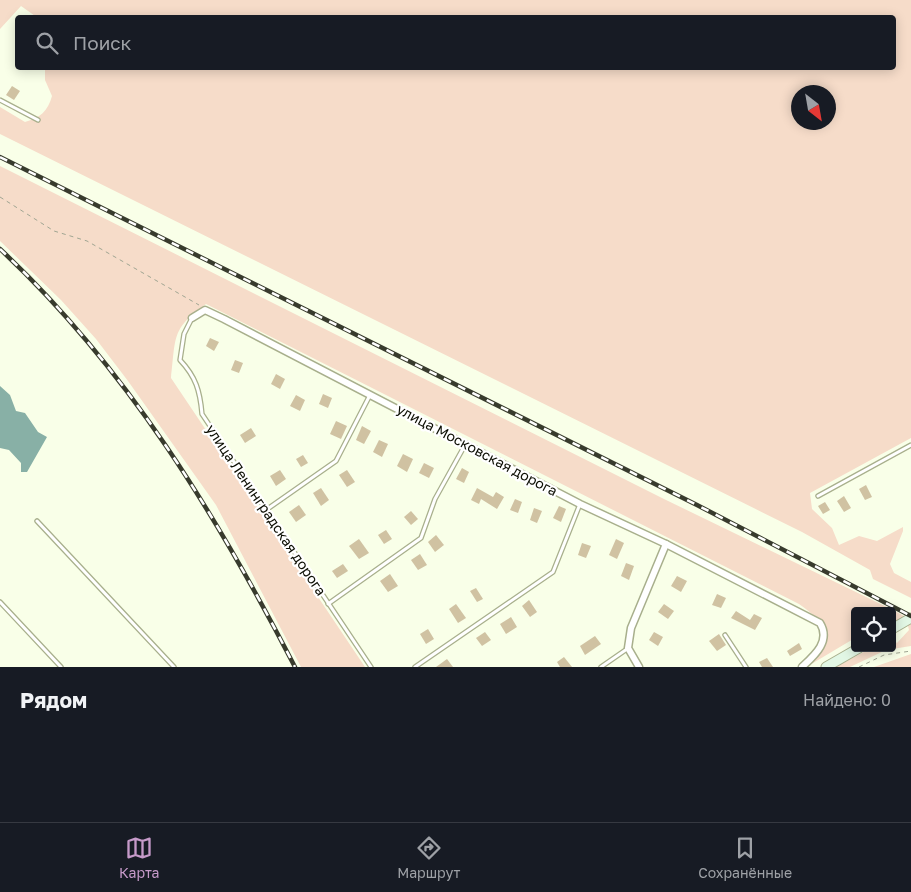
<!DOCTYPE html>
<html lang="ru">
<meta charset="utf-8">
<style>
body{margin:0;font-family:"Golos Text",sans-serif;background:#20242c;color:#f1f3f6}
.controls{position:absolute;right:15px;bottom:15px;display:grid;overflow:hidden;border-radius:5px;box-shadow:0 2px 12px #0003}
.controls button{width:45px;height:45px;display:grid;place-items:center;padding:0;border:0;border-bottom:1px solid #363941;background:#171b24;color:#f1f3f6;font:25px sans-serif}
.compass{position:absolute;left:791px;top:85px;width:45px;height:45px;border-radius:50%;background:#171b24;box-shadow:0 2px 12px #0003;rotate:149deg}
.list{margin:0;padding:0;list-style:none}
h2{display:flex;justify-content:space-between;align-items:center;height:65px;margin:0;padding:0 20px;font-size:21px}
h2 small{font-size:16px;font-weight:400;color:#9ea1a6}
.icon{flex:none;width:28px;height:28px;fill:none;stroke:currentColor;stroke-width:2;stroke-linecap:round;stroke-linejoin:round}
.map{position:relative;flex:none;width:911px;height:667px;overflow:hidden}
.search{position:absolute;background:#171b24;box-shadow:0 2px 12px #0003;left:15px;right:15px;top:15px;height:55px;display:flex;align-items:center;gap:12px;box-sizing:border-box;padding:0 18px;border-radius:5px;color:#9ea1a6;font-size:19px}
.sheet{height:155px;background:#171b24}
nav{display:flex;justify-content:space-around;align-items:center;box-sizing:border-box;height:70px;border-top:1px solid #363941;background:#171b24;font-size:14px;color:#9ea1a6}
nav a{display:grid;justify-items:center;gap:2px}
nav .on{color:#c69ac9}
.map>svg:first-child{display:block}
.green{fill:#f6dcc9;fill-rule:evenodd}
.water{fill:#88b0a6}
.building{fill:#d0c2a2}
.lines{fill:none;stroke-linecap:round;stroke-linejoin:round}
.lane-casing{stroke:#a8af8c;stroke-width:5.5}
.street-casing{stroke:#a8af8c;stroke-width:9}
.secondary-casing{stroke:#a8af8c;stroke-width:11}
.path{stroke:#a0a592;stroke-width:1;stroke-dasharray:4 4;stroke-linecap:butt}
.lane{stroke:#fff;stroke-width:3}
.street{stroke:#fff;stroke-width:6}
.secondary{stroke:#e2f7e5;stroke-width:9}
.rail-casing{stroke:#383b2d;stroke-width:4.5}
.rail{stroke:#fff;stroke-width:2.5;stroke-dasharray:8;stroke-linecap:butt}
.labels{text-anchor:middle;stroke-width:4.5;stroke-linejoin:round;paint-order:stroke}
.street-label{font-size:14px;fill:#0c0e03;stroke:#fff}
</style>
<div class="map">
<svg width="911" height="667" viewBox="0 0 911 667">
<rect width="100%" height="100%" fill="#f9ffe8"/>
<g class="green">
<path d="M 0,0 L 911,0 L 911,438 L 810,493 L 812,509 L 832,528 L 839,545 L 859,536 L 877,541 L 903,527 L 903,531 L 890,564 L 894,573 L 911,582 L 911,598 L 873,579 L 870,570 L 802,532 L 0,134 L 0,107 L 25,122 C 40,118 48,111 52,96 L 45,80 L 45,68 L 894,68 L 894,18 L 38,18 L 21,6 L 0,29 ZM 798,92 L 828,92 L 828,122 L 798,122 Z"/>
<path d="M 0,166 L 664,499 L 893,610 L 911,620 L 911,646 L 886,650 L 850,667 L 836,667 L 871,648 L 892,648 L 892,639 L 897,643 L 909,630 L 908,626 L 892,618 L 892,611 L 855,611 L 855,638 L 808,666 C 840,636 829,626 799,604 L 206,304 C 171,329 176,337 171,378 L 365,667 L 301,667 L 216,505 L 128,381 L 96,339 L 61,300 L 0,241 Z"/>
<polygon points="911,654 911,667 874,667"/>
</g>
<polygon class="water" points="0,386 10,395 16,411 25,413 38,432 47,437 27,472 21,472 21,463 9,450 0,448"/>
<g class="building">
<polygon points="12,86 20,91 14,100 6,95"/>
<polygon points="210,338 219,342 214,351 206,346"/>
<polygon points="235,360 243,363 239,373 231,370"/>
<polygon points="276,374 285,379 280,389 271,384"/>
<polygon points="323,394 332,398 328,408 319,404"/>
<polygon points="296,395 305,400 300,411 290,406"/>
<polygon points="336,421 347,426 341,439 330,434"/>
<polygon points="362,426 371,431 364,444 356,440"/>
<polygon points="251,428 256,436 245,443 240,435"/>
<polygon points="379,440 388,444 382,457 373,452"/>
<polygon points="403,454 413,459 407,472 397,466"/>
<polygon points="303,455 308,463 301,467 296,459"/>
<polygon points="424,463 434,468 429,478 419,473"/>
<polygon points="462,468 469,472 464,483 456,479"/>
<polygon points="280,470 286,479 276,486 270,476"/>
<polygon points="347,470 355,482 347,487 339,475"/>
<polygon points="866,485 872,497 865,500 859,489"/>
<polygon points="321,488 329,500 321,506 313,493"/>
<polygon points="477,488 493,497 496,492 504,497 497,509 481,499 479,504 471,500"/>
<polygon points="844,496 851,508 844,512 837,501"/>
<polygon points="515,499 522,502 518,513 510,510"/>
<polygon points="825,502 830,510 823,514 818,506"/>
<polygon points="299,505 306,515 296,522 289,512"/>
<polygon points="559,506 566,509 561,522 553,518"/>
<polygon points="534,508 542,511 537,523 530,520"/>
<polygon points="411,511 418,519 411,525 404,517"/>
<polygon points="386,530 392,539 384,544 378,535"/>
<polygon points="436,535 444,545 435,552 428,542"/>
<polygon points="359,539 369,553 359,559 349,546"/>
<polygon points="616,539 624,543 617,559 609,555"/>
<polygon points="582,543 591,546 586,558 578,555"/>
<polygon points="420,554 427,565 418,570 411,560"/>
<polygon points="626,563 634,566 629,580 621,576"/>
<polygon points="343,564 348,571 337,578 332,571"/>
<polygon points="390,574 398,586 388,592 380,581"/>
<polygon points="677,576 687,581 681,592 671,586"/>
<polygon points="476,588 483,599 477,602 470,591"/>
<polygon points="717,594 726,598 721,608 712,605"/>
<polygon points="529,600 537,612 530,617 522,606"/>
<polygon points="456,604 466,618 458,623 449,609"/>
<polygon points="664,604 674,611 668,619 658,612"/>
<polygon points="736,611 750,620 754,614 762,618 755,630 731,618"/>
<polygon points="511,617 517,627 506,634 500,624"/>
<polygon points="428,629 434,639 426,644 420,634"/>
<polygon points="485,632 491,640 482,646 476,638"/>
<polygon points="654,632 663,637 658,646 649,640"/>
<polygon points="719,634 726,645 717,651 709,641"/>
<polygon points="595,636 601,644 585,655 580,646"/>
<polygon points="799,643 802,649 790,656 787,651"/>
<polygon points="564,657 572,667 560,667 557,662"/>
<polygon points="767,658 773,667 762,667 759,662"/>
<polygon points="447,659 453,667 436,667"/>
</g>
<g class="lines">
<g class="lane-casing">
<g id="lane">
<polyline points="0,100 38,120"/>
<path d="M 192,318 L 184,334 L 180,360 C 196,377 200,391 202,414 L 371,667"/>
<polyline points="818,496 911,445"/>
<polyline points="266,510 336,461 370,395"/>
<polyline points="37,521 174,667"/>
<polyline points="0,602 61,667"/>
<polyline points="328,604 421,538 435,499 465,445"/>
<polyline points="725,635 746,667"/>
<polyline points="415,667 553,572 580,504"/>
<polyline points="601,667 627,649"/>
</g>
</g>
<g class="street-casing">
<g id="street">
<path d="M 192,318 L 205,310 L 224,319 L 580,504 L 666,544 L 820,623 C 831,641 815,655 802,667"/>
<polyline points="639,667 628,648 631,628 666,544"/>
</g>
</g>
<g class="secondary-casing">
<g id="secondary">
<polyline points="892,629 911,618"/>
<polyline points="826,667 859,648"/>
</g>
</g>
<g class="path">
<polyline points="0,197 54,231 87,241 199,305"/>
<polyline points="859,667 884,655 911,651"/>
</g>
<use href="#lane" class="lane"/>
<use href="#street" class="street"/>
<use href="#secondary" class="secondary"/>
<g class="rail-casing">
<g id="rail">
<polyline points="0,157 697,505 911,616"/>
<path d="M 0,249 C 127,368 216,514 295,667"/>
</g>
</g>
<use href="#rail" class="rail"/>
</g>
<g class="labels">
<g class="street-label">
<text transform="translate(477 450) rotate(28)" y="5">улица Московская дорога</text>
<text transform="translate(266 510) rotate(56)" y="5">улица Ленинградская дорога</text>
</g>
</g>
</svg>
<div class="controls">
<button><svg class="icon" aria-label="locate" viewBox="0 0 24 24"><circle cx="12" cy="12" r="6"/><path d="M12 2v4M12 18v4M2 12h4M18 12h4"/></svg></button>
</div>
<svg class="compass" viewBox="-18 -18 36 36"><path d="M0-13l5 13h-10z" fill="#e53935"/><path d="M0 13l5-13h-10z" fill="#9ea1a6"/></svg>
<div class="search"><svg class="icon" aria-label="search" viewBox="0 0 24 24"><circle cx="10" cy="10" r="6"/><path d="M15 15l6 6"/></svg>Поиск</div>
</div>
<section class="sheet">
<h2>Рядом<small>Найдено: 0</small></h2>
<ul class="list">
</ul>
</section>
<nav>
<a class="on"><svg class="icon" aria-label="map" viewBox="0 0 24 24"><path d="M3 6l6-2 6 2 6-2v14l-6 2-6-2-6 2zM9 4v14M15 6v14"/></svg>Карта</a>
<a><svg class="icon" aria-label="directions" viewBox="0 0 24 24"><path d="M12 3l9 9-9 9-9-9zM9 14v-3h6M13 9l2 2-2 2"/></svg>Маршрут</a>
<a><svg class="icon" aria-label="saved" viewBox="0 0 24 24"><path d="M7 4h10v16l-5-4-5 4z"/></svg>Сохранённые</a>
</nav>
